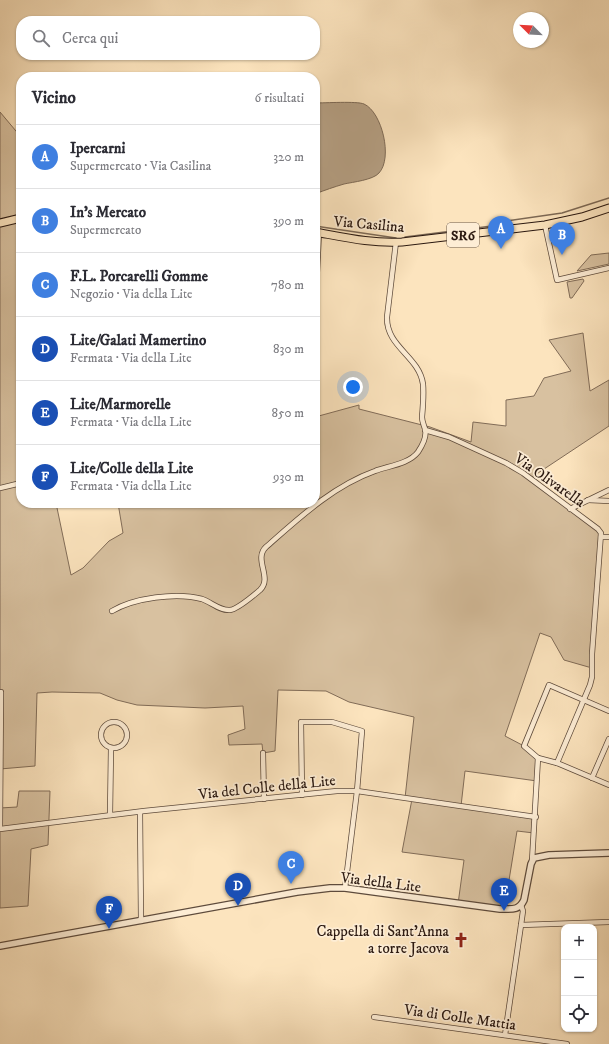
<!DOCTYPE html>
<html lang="it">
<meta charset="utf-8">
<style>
body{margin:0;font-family:"IM FELL DW Pica",serif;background:#f7f7f7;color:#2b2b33}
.controls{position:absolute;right:12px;bottom:12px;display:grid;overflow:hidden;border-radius:8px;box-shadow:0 1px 3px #0004}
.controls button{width:36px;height:36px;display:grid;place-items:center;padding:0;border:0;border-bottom:1px solid #e1e1e2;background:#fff;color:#2b2b33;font:20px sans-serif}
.compass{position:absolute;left:513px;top:12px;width:36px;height:36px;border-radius:50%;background:#fff;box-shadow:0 1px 3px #0004;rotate:294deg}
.you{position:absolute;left:353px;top:387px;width:14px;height:14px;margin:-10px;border:3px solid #fff;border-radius:50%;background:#1a73e8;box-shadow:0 0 0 6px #1a73e833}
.badge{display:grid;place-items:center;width:26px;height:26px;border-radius:50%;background:#0b8043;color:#fff;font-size:13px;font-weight:700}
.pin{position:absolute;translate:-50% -33px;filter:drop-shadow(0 1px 2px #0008)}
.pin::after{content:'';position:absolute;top:21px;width:14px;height:12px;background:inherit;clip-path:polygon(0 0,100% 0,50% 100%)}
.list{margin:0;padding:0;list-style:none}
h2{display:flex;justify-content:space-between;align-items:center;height:52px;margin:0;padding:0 16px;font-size:17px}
h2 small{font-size:13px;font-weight:400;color:#7c7c81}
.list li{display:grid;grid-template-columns:26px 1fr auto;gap:12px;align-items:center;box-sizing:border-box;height:64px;padding:0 16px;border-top:1px solid #e1e1e2}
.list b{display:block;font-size:15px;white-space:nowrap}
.list p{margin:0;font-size:13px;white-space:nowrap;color:#7c7c81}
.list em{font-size:13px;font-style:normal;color:#7c7c81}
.icon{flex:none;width:22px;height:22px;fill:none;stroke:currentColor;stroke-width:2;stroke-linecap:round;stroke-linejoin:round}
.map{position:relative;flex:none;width:609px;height:1044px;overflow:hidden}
.search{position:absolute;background:#fff;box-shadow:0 1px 3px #0004;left:16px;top:16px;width:304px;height:44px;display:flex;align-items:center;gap:10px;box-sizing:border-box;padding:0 14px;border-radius:16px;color:#7c7c81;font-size:15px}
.panel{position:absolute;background:#fff;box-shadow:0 1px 3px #0004;left:16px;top:72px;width:304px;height:436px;border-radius:16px}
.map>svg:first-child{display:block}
.green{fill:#d8c1a0;stroke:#816c58}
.water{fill:#b59f83;stroke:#7d6955}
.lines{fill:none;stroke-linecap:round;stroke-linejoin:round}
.stream{stroke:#7d6955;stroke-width:1.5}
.minor-casing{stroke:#5e4b3c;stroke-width:6}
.tertiary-casing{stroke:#5e4b3c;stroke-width:8}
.primary-casing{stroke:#2a1810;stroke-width:9}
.minor{stroke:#fdedd5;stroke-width:4.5}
.tertiary{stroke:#fdedd5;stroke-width:5.5}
.primary{stroke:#fce4be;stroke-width:7}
.labels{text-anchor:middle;stroke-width:3.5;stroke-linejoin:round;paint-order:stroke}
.shield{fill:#fdedd5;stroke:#69584b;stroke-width:1}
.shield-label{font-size:14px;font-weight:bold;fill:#2a1810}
.street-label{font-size:15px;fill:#2a1810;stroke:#fdedd5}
.poi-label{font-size:15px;fill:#2a1810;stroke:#fdedd5;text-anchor:end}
</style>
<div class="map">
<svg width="609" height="1044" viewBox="0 0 609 1044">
<rect width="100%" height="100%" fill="#fce4be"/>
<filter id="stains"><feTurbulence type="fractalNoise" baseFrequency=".005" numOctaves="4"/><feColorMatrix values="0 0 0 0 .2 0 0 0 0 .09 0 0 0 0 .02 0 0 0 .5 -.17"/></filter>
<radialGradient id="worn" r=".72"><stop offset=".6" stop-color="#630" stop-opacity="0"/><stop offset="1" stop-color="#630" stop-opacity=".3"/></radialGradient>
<g class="green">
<polygon points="0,112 21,137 21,503 56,503 71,575 83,568 109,541 123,533 118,503 315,503 315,417 359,405 359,409 430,427 471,442 473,422 506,426 506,400 534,396 544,378 571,371 549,340 583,333 590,391 609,380 609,426 532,477 598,529 601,537 592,668 564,660 551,637 540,633 505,736 524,746 538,758 537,781 465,771 461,806 536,817 534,833 517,831 504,911 458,904 464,860 402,852 412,799 405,798 414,717 349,702 326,691 278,690 275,751 263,753 262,744 229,745 228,735 245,729 243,706 205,708 137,705 117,700 100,693 52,692 37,693 35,766 0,769 0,808 17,807 19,791 50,791 48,845 31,849 28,906 0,908"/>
<polygon points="609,253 609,264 577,271 591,255"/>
<polygon points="583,279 584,281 572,298 570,298 567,282"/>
</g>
<path class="water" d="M 315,103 C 325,103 357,101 364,104 C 382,112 393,158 379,173 C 373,180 353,182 344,184 C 334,187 325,190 315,194 Z"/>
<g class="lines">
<g class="stream">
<polyline points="315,226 396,238"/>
<polyline points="405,237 492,226 500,222 562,213 609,198"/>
</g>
<g class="minor-casing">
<g id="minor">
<polyline points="545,225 557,280 609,268"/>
<polyline points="315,312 319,233"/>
<polyline points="425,430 449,437 506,463 523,473 598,529 601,533 592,654 592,677 590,685 557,763"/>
<polyline points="0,488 21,483"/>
<polyline points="588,500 609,501"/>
<polyline points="570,509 609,490"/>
<polyline points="601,537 609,537"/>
<path d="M 112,611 C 134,598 176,592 202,599 C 211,602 220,611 230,610 C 238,609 254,595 260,590 C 273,578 253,559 266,547 C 299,518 333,486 375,471 C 388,466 409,464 418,452 C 422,446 427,436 425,429 C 424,425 422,422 422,417 C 423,406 424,395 423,384 C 419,356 386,347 387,317 L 396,242"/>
<polyline points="609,711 549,685 524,746 538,758 557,763 609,785"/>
<circle cx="114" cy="735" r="13"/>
<polyline points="263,753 264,799"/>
<polyline points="592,778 609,739"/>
<polyline points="302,795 301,722 332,722 362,731 357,791 345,888"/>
<polyline points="140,812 141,921"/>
<polyline points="110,815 111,748"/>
<polyline points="0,826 1,692"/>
<polyline points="0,829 144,811 337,791 357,791 536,817"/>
<polyline points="532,861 538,758"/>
<polyline points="521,925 609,922"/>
<polyline points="374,1017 567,1044"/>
<polyline points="505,1035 521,925 523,911 521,905"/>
</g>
</g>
<g class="tertiary-casing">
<path id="tertiary" d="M 0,946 L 297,892 L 330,888 L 345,888 L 500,909 C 511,909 519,911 524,900 L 531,864 L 534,858 L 549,855 L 609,853"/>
</g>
<g class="primary-casing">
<g id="primary">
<polyline points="0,223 21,218"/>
<path d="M 315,232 C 343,237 373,244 402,242 L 545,225 L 582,217 L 609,208"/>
</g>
</g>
<use href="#minor" class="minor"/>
<use href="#tertiary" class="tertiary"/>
<use href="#primary" class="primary"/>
</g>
<defs>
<g id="church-bare" transform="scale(1.2)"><path d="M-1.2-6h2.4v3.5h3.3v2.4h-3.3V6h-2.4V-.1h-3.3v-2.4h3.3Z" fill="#8f2418" stroke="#fdedd5" stroke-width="2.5" paint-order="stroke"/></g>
</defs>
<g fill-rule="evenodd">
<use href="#church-bare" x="461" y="940"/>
</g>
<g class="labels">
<rect class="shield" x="447" y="223" width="32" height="24" rx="3"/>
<g class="shield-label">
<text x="463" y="240">SR6</text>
</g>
<g class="street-label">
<text transform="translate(369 224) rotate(5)" y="5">Via Casilina</text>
<text transform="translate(550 480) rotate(35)" y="5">Via Olivarella</text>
<text transform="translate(267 787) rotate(-6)" y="5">Via del Colle della Lite</text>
<text transform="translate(381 882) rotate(7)" y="5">Via della Lite</text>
<text transform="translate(460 1017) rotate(8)" y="5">Via di Colle Mattia</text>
</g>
<g class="poi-label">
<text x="449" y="936">Cappella di Sant'Anna<tspan x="449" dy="17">a torre Jacova</tspan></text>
</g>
</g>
<rect width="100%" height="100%" filter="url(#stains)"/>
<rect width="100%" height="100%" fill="url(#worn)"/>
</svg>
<div class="controls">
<button>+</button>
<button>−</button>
<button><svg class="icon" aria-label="locate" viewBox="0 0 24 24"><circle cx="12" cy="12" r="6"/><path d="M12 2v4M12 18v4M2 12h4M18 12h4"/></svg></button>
</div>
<svg class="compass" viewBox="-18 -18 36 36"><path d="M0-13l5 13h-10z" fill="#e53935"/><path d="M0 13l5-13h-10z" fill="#7c7c81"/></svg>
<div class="you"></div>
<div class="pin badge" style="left:501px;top:249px;background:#3f7fe0">A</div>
<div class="pin badge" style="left:562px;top:255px;background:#3f7fe0">B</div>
<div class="pin badge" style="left:291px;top:884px;background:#3f7fe0">C</div>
<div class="pin badge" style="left:238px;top:906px;background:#1a4fb4">D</div>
<div class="pin badge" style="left:504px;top:911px;background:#1a4fb4">E</div>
<div class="pin badge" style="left:109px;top:929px;background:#1a4fb4">F</div>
<div class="search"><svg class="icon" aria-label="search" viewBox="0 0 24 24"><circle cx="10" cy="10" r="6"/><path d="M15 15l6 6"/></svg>Cerca qui</div>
<section class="panel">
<h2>Vicino<small>6 risultati</small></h2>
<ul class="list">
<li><span class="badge" style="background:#3f7fe0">A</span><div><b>Ipercarni</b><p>Supermercato · Via Casilina</p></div><em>320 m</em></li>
<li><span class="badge" style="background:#3f7fe0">B</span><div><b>In's Mercato</b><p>Supermercato</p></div><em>390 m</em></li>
<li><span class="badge" style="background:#3f7fe0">C</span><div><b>F.L. Porcarelli Gomme</b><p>Negozio · Via della Lite</p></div><em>780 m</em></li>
<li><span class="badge" style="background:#1a4fb4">D</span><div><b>Lite/Galati Mamertino</b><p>Fermata · Via della Lite</p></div><em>830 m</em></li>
<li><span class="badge" style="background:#1a4fb4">E</span><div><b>Lite/Marmorelle</b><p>Fermata · Via della Lite</p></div><em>850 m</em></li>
<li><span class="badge" style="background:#1a4fb4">F</span><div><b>Lite/Colle della Lite</b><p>Fermata · Via della Lite</p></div><em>930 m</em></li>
</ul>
</section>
</div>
